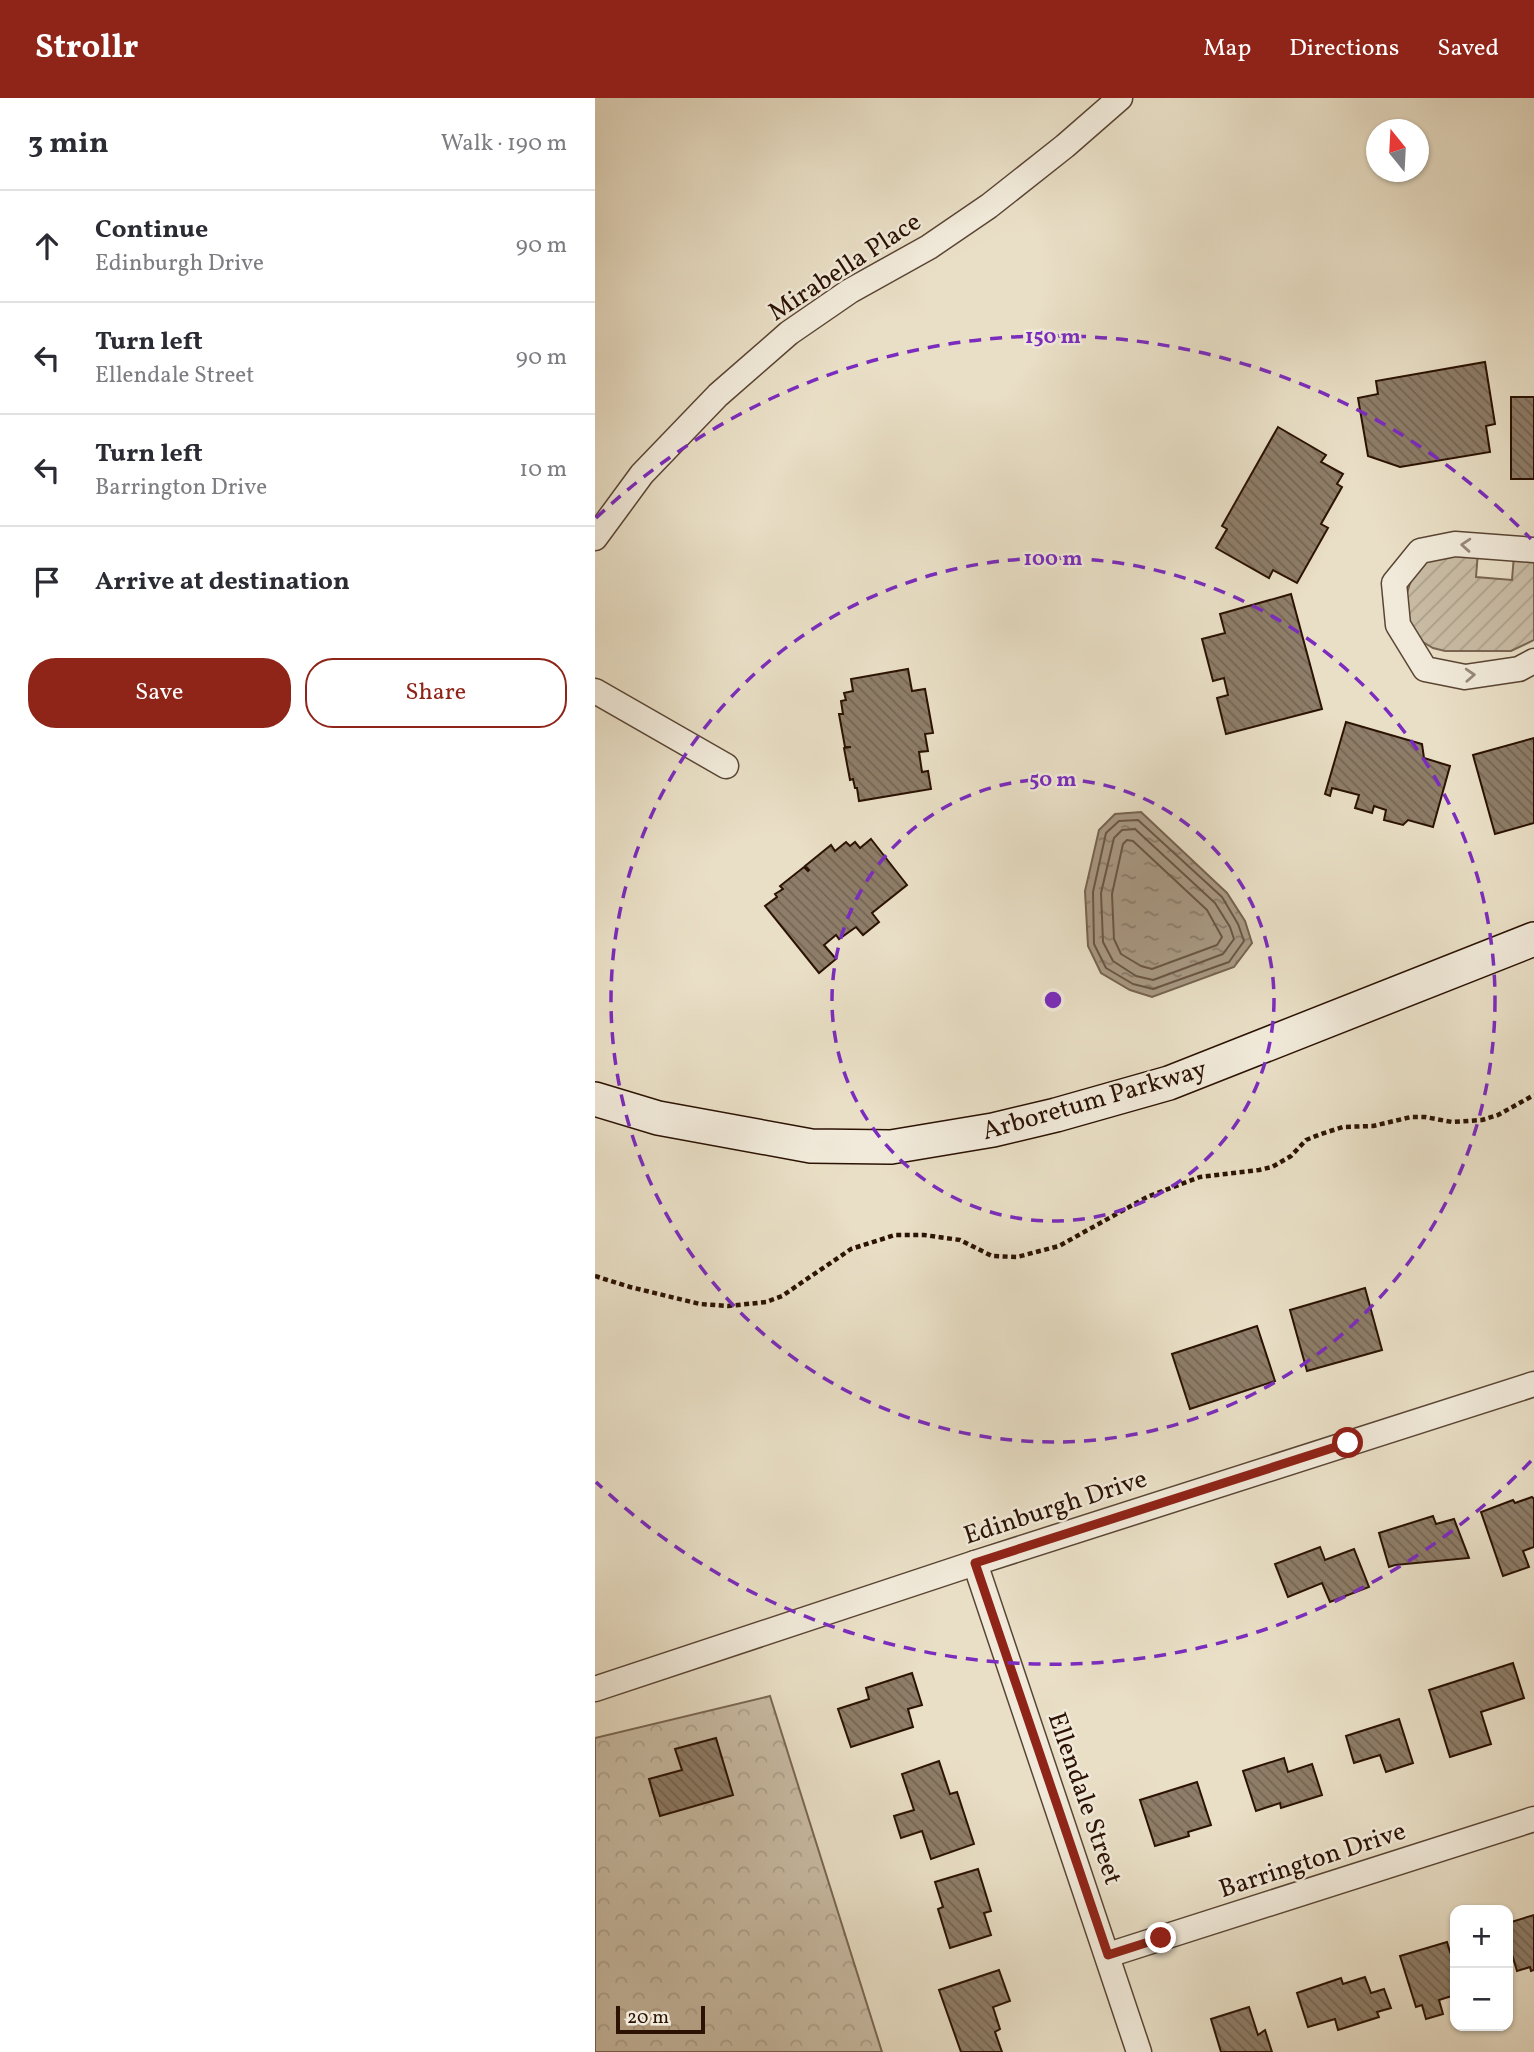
<!DOCTYPE html>
<meta charset="utf-8">
<style>
body{margin:0;font-family:Vollkorn,serif;background:#f2f2f3;color:#2b2b33}
.controls{position:absolute;right:21px;bottom:21px;display:grid;overflow:hidden;border-radius:14px;box-shadow:0 2px 5px #0004}
.controls button{width:63px;height:63px;display:grid;place-items:center;padding:0;border:0;border-bottom:2px solid #e1e1e2;background:#fff;color:#2b2b33;font:35px sans-serif}
.compass{position:absolute;left:771px;top:21px;width:63px;height:63px;border-radius:50%;background:#fff;box-shadow:0 2px 5px #0004;rotate:342deg}
.scale{position:absolute;left:21px;bottom:18px;width:89px;box-sizing:border-box;padding-left:7px;border:4px solid #2b1203;border-top:0;font-size:19px;line-height:24px;white-space:nowrap;color:#2b1203;-webkit-text-stroke:5px #f1eada;paint-order:stroke}
.stop{position:absolute;width:21px;height:21px;margin:-16px;border:5px solid #8f2418;border-radius:50%;background:#fff}
.stop.end{background:#8f2418;border-color:#fff;box-shadow:0 2px 7px #0008}
.list{margin:0;padding:0;list-style:none}
h2{display:flex;justify-content:space-between;align-items:center;height:91px;margin:0;padding:0 28px;font-size:30px}
h2 small{font-size:23px;font-weight:400;color:#7c7c81}
.list li{display:grid;grid-template-columns:46px 1fr auto;gap:21px;align-items:center;box-sizing:border-box;height:112px;padding:0 28px;border-top:2px solid #e1e1e2}
.list b{display:block;font-size:26px;white-space:nowrap}
.list p{margin:0;font-size:23px;white-space:nowrap;color:#7c7c81}
.list em{font-size:23px;font-style:normal;color:#7c7c81}
.actions{display:flex;gap:14px;padding:21px 28px}
.actions a{flex:1;padding:16px 0;border:2px solid #8f2418;border-radius:28px;text-align:center;font-size:24px;color:#8f2418}
.actions .main{background:#8f2418;color:#fff}
.icon{flex:none;width:38px;height:38px;fill:none;stroke:currentColor;stroke-width:2;stroke-linecap:round;stroke-linejoin:round}
.map{position:relative;flex:none;width:939px;height:1954px;overflow:hidden}
header{display:flex;align-items:center;gap:42px;box-sizing:border-box;height:98px;padding:0 35px;background:#8f2418;color:#fff}
header strong{font-size:33px}
nav{display:flex;gap:38px;margin-inline-start:auto;font-size:24px}
main{display:flex}
aside{flex:1;background:#fff}
.map>svg:first-child{display:block}
.forest{fill:url(#forest-crowns);stroke:#7a6754;stroke-width:2}
.garden{fill:url(#garden-furrows);stroke:#7a6754;stroke-width:2}
.water{fill:url(#water-ripples);stroke:#766350;stroke-width:2}
.lines{fill:none;stroke-linecap:round;stroke-linejoin:round}
.shore{stroke:#6a5644;stroke-width:2}
.building{fill:url(#building-back-hatch);stroke:#2b1203;stroke-width:2}
.street-casing{stroke:#5a4534;stroke-width:27}
.secondary-casing{stroke:#2b1203;stroke-width:36}
.path{stroke:#2b1203;stroke-width:4.5;stroke-dasharray:5 3.5;stroke-linecap:butt}
.street{stroke:#f1eada;stroke-width:24}
.secondary{stroke:#f1eada;stroke-width:33}
.oneway{stroke:#988979}
.route{stroke:#8f2418;stroke-width:9}
.ring{fill:none;stroke:#7b2cbf;stroke-width:3.5;stroke-dasharray:12 9}
.labels{text-anchor:middle;stroke-width:5;stroke-linejoin:round;paint-order:stroke}
.street-label{font-size:26px;fill:#2b1203;stroke:#f1eada}
.centre{fill:#7b2cbf;stroke:#f1eada;stroke-width:3.5}
.ring-label{font-size:21px;text-anchor:middle;font-weight:bold;fill:#7b2cbf;stroke:#f1eada;stroke-width:5;stroke-linejoin:round;paint-order:stroke}
</style>
<header>
<strong>Strollr</strong>
<nav><a>Map</a><a>Directions</a><a>Saved</a></nav>
</header>
<main>
<aside>
<h2>3 min<small>Walk · 190 m</small></h2>
<ul class="list">
<li><svg class="icon" aria-label="ahead" viewBox="0 0 24 24"><path d="M12 20V5M6 11l6-6 6 6"/></svg><div><b>Continue</b><p>Edinburgh Drive</p></div><em>90 m</em></li>
<li><svg class="icon" aria-label="left" viewBox="0 0 24 24"><path d="M17 20v-9H6M10 6l-5 5 5 5"/></svg><div><b>Turn left</b><p>Ellendale Street</p></div><em>90 m</em></li>
<li><svg class="icon" aria-label="left" viewBox="0 0 24 24"><path d="M17 20v-9H6M10 6l-5 5 5 5"/></svg><div><b>Turn left</b><p>Barrington Drive</p></div><em>10 m</em></li>
<li><svg class="icon" aria-label="arrive" viewBox="0 0 24 24"><path d="M6 21V4h12l-3 4 3 4H6"/></svg><div><b>Arrive at destination</b></div></li>
</ul>
<div class="actions"><a class="main">Save</a><a>Share</a></div>
</aside>
<div class="map">
<svg width="939" height="1954" viewBox="0 0 939 1954">
<defs>
<pattern id="forest-crowns" width="20" height="18" patternUnits="userSpaceOnUse" patternTransform="scale(1.75)"><rect width="20" height="18" fill="#c9bca5"/><path d="M2 6a3 3 0 1 1 6 0M12 15a3 3 0 1 1 6 0" fill="none" stroke="#ada18c"/></pattern>
<pattern id="garden-furrows" width="10" height="10" patternUnits="userSpaceOnUse" patternTransform="scale(1.75)"><rect width="10" height="10" fill="#c9bca5"/><path d="M-1 1l2-2M0 10L10 0M9 11l2-2" fill="none" stroke="#ada18c"/></pattern>
<pattern id="water-ripples" width="26" height="14" patternUnits="userSpaceOnUse" patternTransform="scale(1.75)"><rect width="26" height="14" fill="#a89984"/><path d="M2 4q2-2 4 0t4 0M15 11q2-2 4 0t4 0" fill="none" stroke="#897b6a"/></pattern>
<pattern id="building-back-hatch" width="6" height="6" patternUnits="userSpaceOnUse" patternTransform="scale(1.75)"><rect width="6" height="6" fill="#8e7d68"/><path d="M-1 5l2 2M0 0l6 6M5-1l2 2" fill="none" stroke="#746553"/></pattern>
</defs>
<rect width="100%" height="100%" fill="#e9dfc6"/>
<filter id="stains"><feTurbulence type="fractalNoise" baseFrequency=".00286" numOctaves="4"/><feColorMatrix values="0 0 0 0 .2 0 0 0 0 .09 0 0 0 0 .02 0 0 0 .5 -.17"/></filter>
<radialGradient id="worn" r=".72"><stop offset=".6" stop-color="#630" stop-opacity="0"/><stop offset="1" stop-color="#630" stop-opacity=".3"/></radialGradient>
<polygon class="forest" points="175,1598 287,1954 0,1954 0,1640"/>
<polygon class="garden" points="883,454 881,479 917,482 919,457 939,459 939,542 916,553 850,553 838,550 828,544 813,524 811,498 819,473 837,459"/>
<polygon class="water" points="546,714 632,795 650,823 657,845 639,869 557,899 535,892 506,875 493,848 490,793 504,732 520,716"/>
<g class="lines">
<g class="shore">
<polygon points="543,722 627,799 643,826 649,843 634,864 558,891 538,886 511,870 499,846 498,794 511,735 524,723"/>
<polygon points="540,731 620,805 635,829 639,841 628,856 558,882 541,878 518,863 508,844 506,795 519,740 527,732"/>
<polygon points="532,742 538,743 612,812 627,839 622,847 557,871 546,868 526,856 519,841 517,796 528,746"/>
</g>
</g>
<g class="building">
<polygon points="890,264 900,326 891,328 895,354 805,369 773,358 763,300 783,296 781,283"/>
<rect x="916" y="299" width="23" height="82"/>
<polygon points="683,329 731,357 726,364 748,376 742,386 747,389 726,426 733,430 702,485 678,472 674,480 621,450 632,431 627,428"/>
<polygon points="696,496 727,611 631,636 622,600 633,597 629,580 618,583 607,541 630,535 625,516"/>
<polygon points="313,571 317,593 330,591 338,635 330,636 333,653 324,654 327,674 333,673 336,691 264,703 262,690 260,690 258,681 255,682 249,650 256,649 250,649 244,616 248,616 246,603 251,602 249,595 258,593 256,581"/>
<polygon points="751,624 827,646 829,660 855,668 838,729 813,722 808,727 789,722 791,712 779,708 777,715 760,710 764,697 737,690 735,698 730,696"/>
<polygon points="939,640 939,725 900,736 878,657"/>
<polygon points="276,741 312,787 277,815 284,824 268,837 261,829 244,841 241,837 229,847 241,861 224,875 170,808 182,799 180,796 188,791 185,788 209,769 213,773 214,772 210,768 236,747 240,753 251,744 255,748 260,744 265,750"/>
<polygon points="770,1190 787,1252 712,1273 695,1212"/>
<polygon points="662,1228 680,1283 595,1311 577,1256"/>
<polygon points="937,1399 939,1401 939,1449 928,1453 934,1469 908,1478 886,1414 918,1402 920,1405"/>
<polygon points="838,1418 841,1426 859,1421 874,1460 800,1467 794,1469 784,1435"/>
<polygon points="725,1449 730,1462 759,1451 774,1489 735,1504 727,1485 693,1499 680,1466"/>
<polygon points="918,1565 929,1600 886,1614 896,1646 855,1659 834,1592"/>
<polygon points="317,1575 327,1607 313,1611 318,1629 256,1649 243,1611 274,1601 271,1590"/>
<polygon points="804,1621 818,1665 791,1674 785,1657 759,1665 751,1638"/>
<polygon points="121,1640 138,1697 65,1718 54,1681 87,1672 80,1651"/>
<polygon points="689,1660 693,1674 717,1666 727,1697 686,1710 685,1705 661,1713 648,1673"/>
<polygon points="344,1663 355,1696 362,1694 379,1746 336,1761 327,1733 306,1740 299,1718 319,1712 307,1676"/>
<polygon points="602,1684 616,1727 593,1734 594,1738 560,1748 545,1702"/>
<polygon points="383,1771 396,1813 389,1815 396,1837 355,1850 343,1811 348,1809 340,1784"/>
<polygon points="939,1817 939,1872 936,1873 935,1869 922,1873 913,1843 913,1825"/>
<polygon points="852,1844 855,1854 860,1853 860,1897 844,1902 848,1916 831,1921 827,1907 821,1909 805,1858"/>
<polygon points="404,1872 415,1903 398,1909 405,1931 400,1934 407,1954 366,1954 344,1892"/>
<polygon points="770,1879 776,1895 789,1891 796,1910 782,1914 784,1919 743,1932 740,1921 713,1929 702,1895 746,1880 748,1886"/>
<polygon points="654,1909 663,1937 670,1932 677,1954 626,1954 616,1921"/>
</g>
<g class="lines">
<g class="street-casing">
<g id="street">
<polyline points="0,440 47,376 123,297 194,235 255,193 334,149 394,108 470,48 525,0"/>
<polyline points="939,452 860,446 825,453 799,485 803,527 830,571 870,579 924,571 939,563"/>
<polyline points="0,593 131,668"/>
<polyline points="380,1465 544,1954"/>
<polyline points="0,1591 380,1465 939,1286"/>
<polyline points="513,1857 939,1721"/>
</g>
</g>
<g class="secondary-casing">
<polyline id="secondary" points="0,1001 63,1020 216,1048 296,1049 398,1032 461,1017 574,985 939,841"/>
</g>
<polyline class="path" points="0,1178 35,1189 105,1206 133,1208 171,1204 187,1198 256,1151 300,1137 329,1137 365,1142 397,1158 422,1159 464,1148 552,1099 605,1079 664,1072 677,1069 696,1058 711,1042 726,1036 748,1029 778,1028 816,1019 830,1019 857,1024 887,1022 903,1017 939,997"/>
<use href="#street" class="street"/>
<use href="#secondary" class="secondary"/>
</g>
<defs><path id="oneway-chevron" d="M-2-3.5L2.5 0L-2 3.5" fill="none" stroke-width="1.6" stroke-linecap="round" stroke-linejoin="round" transform="scale(1.75)"/></defs>
<g class="oneway">
<use href="#oneway-chevron" transform="translate(871 447) rotate(-176)"/>
<use href="#oneway-chevron" transform="translate(875 577) rotate(-3)"/>
</g>
<g class="lines">
<polyline class="route" points="566,1840 513,1857 380,1465 753,1345"/>
</g>
<g class="ring">
<circle cx="458" cy="902" r="221"/>
<circle cx="458" cy="902" r="442"/>
<path d="M936 1363A664 664 0 0 1 1 1384M1 420A664 664 0 0 1 936 441"/>
</g>
<g class="labels">
<g class="street-label">
<text transform="translate(249 168) rotate(-33)" y="9">Mirabella Place</text>
<text transform="translate(499 1001) rotate(-16)" y="9">Arboretum Parkway</text>
<text transform="translate(460 1408) rotate(-18)" y="9">Edinburgh Drive</text>
<text transform="translate(491 1700) rotate(71)" y="9">Ellendale Street</text>
<text transform="translate(717 1761) rotate(-18)" y="9">Barrington Drive</text>
</g>
</g>
<circle cx="458" cy="902" r="10" class="centre"/>
<g class="ring-label">
<text x="458" y="245">150 m</text>
<text x="458" y="467">100 m</text>
<text x="458" y="688">50 m</text>
</g>
<rect width="100%" height="100%" filter="url(#stains)"/>
<rect width="100%" height="100%" fill="url(#worn)"/>
</svg>
<div class="controls">
<button>+</button>
<button>−</button>
</div>
<svg class="compass" viewBox="-18 -18 36 36"><path d="M0-13l5 13h-10z" fill="#e53935"/><path d="M0 13l5-13h-10z" fill="#7c7c81"/></svg>
<div class="scale">20 m</div>
<div class="stop" style="left:753px;top:1345px"></div>
<div class="stop end" style="left:566px;top:1840px"></div>
</div>
</main>
